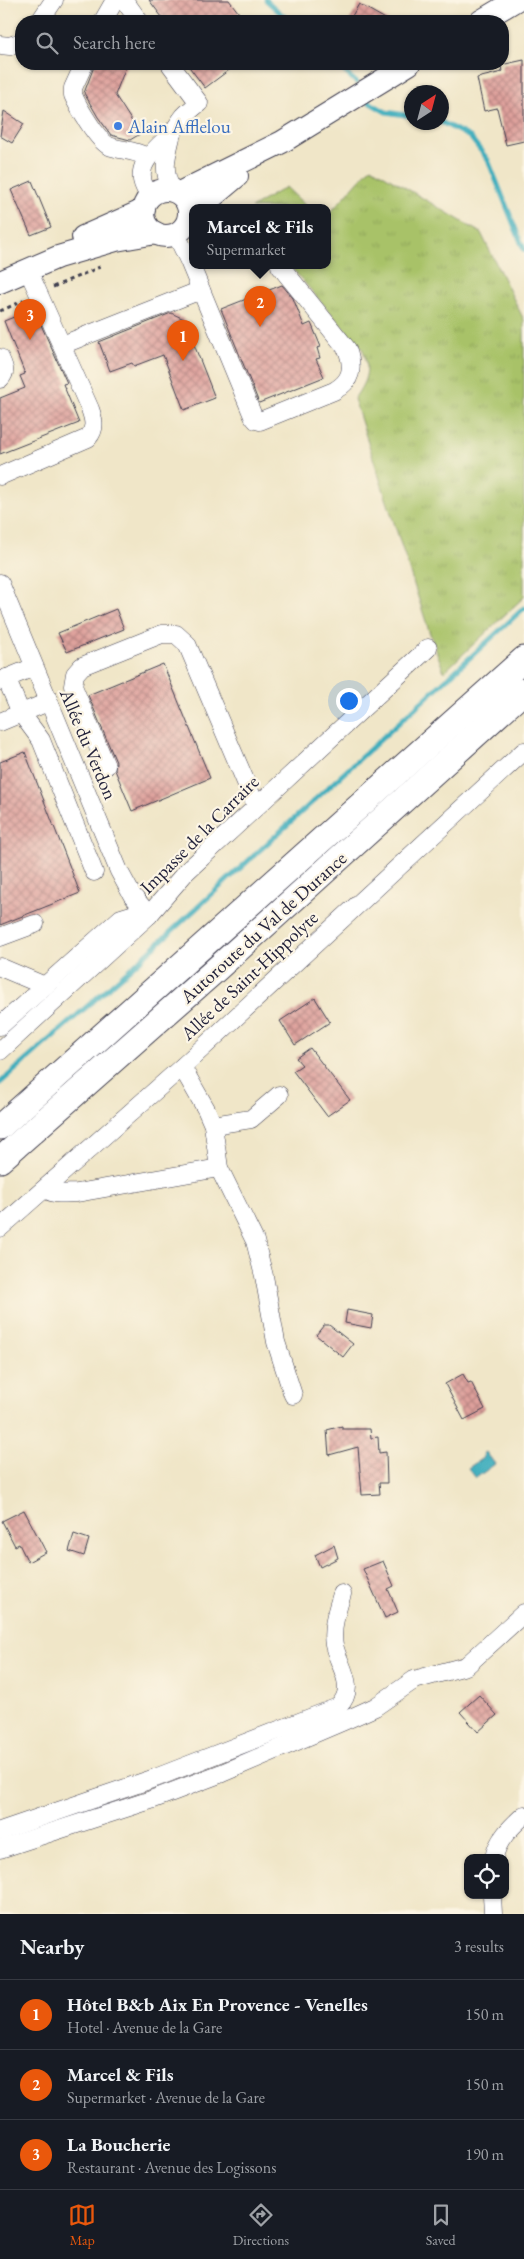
<!DOCTYPE html>
<meta charset="utf-8">
<style>
body{margin:0;font-family:"EB Garamond",serif;background:#242831;color:#f1f3f6}
.controls{position:absolute;right:15px;bottom:15px;display:grid;overflow:hidden;border-radius:10px;box-shadow:0 1px 4px #0004}
.controls button{width:45px;height:45px;display:grid;place-items:center;padding:0;border:0;border-bottom:1px solid #363941;background:#171b24;color:#f1f3f6;font:25px sans-serif}
.compass{position:absolute;left:404px;top:85px;width:45px;height:45px;border-radius:50%;background:#171b24;box-shadow:0 1px 4px #0004;rotate:36deg}
.you{position:absolute;left:348px;top:700px;width:18px;height:18px;margin:-12px;border:4px solid #fff;border-radius:50%;background:#1a73e8;box-shadow:0 0 0 8px #1a73e833}
.badge{display:grid;place-items:center;width:32px;height:32px;border-radius:50%;background:#ea580c;color:#fff;font-size:16px;font-weight:700}
.pin{position:absolute;translate:-50% -41px;filter:drop-shadow(0 1px 2px #0008)}
.pin::after{content:'';position:absolute;top:26px;width:18px;height:15px;background:inherit;clip-path:polygon(0 0,100% 0,50% 100%)}
.popup{position:absolute;left:189px;top:204px;width:142px;height:65px;box-sizing:border-box;display:grid;place-content:center;border-radius:10px;background:#171b24;filter:drop-shadow(0 1px 4px #0005);font-size:16px;white-space:nowrap;color:#9ea1a6}
.popup b{font-size:19px;color:#f1f3f6}
.popup::after{content:'';position:absolute;left:50%;top:100%;margin-left:-10px;border:10px solid transparent;border-top-color:#171b24}
.list{margin:0;padding:0;list-style:none}
h2{display:flex;justify-content:space-between;align-items:center;height:65px;margin:0;padding:0 20px;font-size:21px}
h2 small{font-size:16px;font-weight:400;color:#9ea1a6}
.list li{display:grid;grid-template-columns:32px 1fr auto;gap:15px;align-items:center;box-sizing:border-box;height:70px;padding:0 20px;border-top:1px solid #363941}
.list b{display:block;font-size:19px;white-space:nowrap}
.list p{margin:0;font-size:16px;white-space:nowrap;color:#9ea1a6}
.list em{font-size:16px;font-style:normal;color:#9ea1a6}
.icon{flex:none;width:28px;height:28px;fill:none;stroke:currentColor;stroke-width:2;stroke-linecap:round;stroke-linejoin:round}
.map{position:relative;flex:none;width:524px;height:1914px;overflow:hidden}
.search{position:absolute;background:#171b24;box-shadow:0 1px 4px #0004;left:15px;right:15px;top:15px;height:55px;display:flex;align-items:center;gap:12px;box-sizing:border-box;padding:0 18px;border-radius:20px;color:#9ea1a6;font-size:19px}
.sheet{height:275px;background:#171b24}
nav{display:flex;justify-content:space-around;align-items:center;box-sizing:border-box;height:70px;border-top:1px solid #363941;background:#171b24;font-size:14px;color:#9ea1a6}
nav a{display:grid;justify-items:center;gap:2px}
nav .on{color:#ea580c}
.map>svg:first-child{display:block}
.grass{fill:url(#grass-tufts);stroke:#657252}
.water{fill:#40aebd;stroke:#31687c}
.lines{fill:none;stroke-linecap:round;stroke-linejoin:round}
.stream{stroke:#40aebd;stroke-width:5}
.building{fill:url(#building-cross-hatch)}
.minor-casing{stroke:#413f50;stroke-width:19}
.major-casing{stroke:#413f50;stroke-width:24}
.highway-casing{stroke:#413f50;stroke-width:27}
.path{stroke:#413f50;stroke-width:3;stroke-dasharray:4 4;stroke-linecap:butt}
.minor{stroke:#fff;stroke-width:18}
.major{stroke:#fff;stroke-width:22}
.highway{stroke:#fff;stroke-width:25}
.shop-dot{fill:#3f7fe0;stroke:#fcf5e5;stroke-width:2}
.labels{text-anchor:middle;stroke-width:4.5;stroke-linejoin:round;paint-order:stroke}
.shop-label{font-size:19px;fill:#366cbe;stroke:#fcf5e5;text-anchor:start}
.street-label{font-size:19px;fill:#22223b;stroke:#fcf5e5}
</style>
<div class="map">
<svg width="524" height="1914" viewBox="0 0 524 1914">
<defs>
<pattern id="grass-tufts" width="24" height="20" patternUnits="userSpaceOnUse" patternTransform="scale(1.25)"><rect width="24" height="20" fill="#a8c268"/><path d="M3 7l-1-3M5 7V3M7 7l1-3M15 17l-1-3M17 17v-4M19 17l1-3" fill="none" stroke="#90a65b"/></pattern>
<pattern id="building-cross-hatch" width="8" height="8" patternUnits="userSpaceOnUse" patternTransform="scale(1.25)"><rect width="8" height="8" fill="#dea09b"/><path d="M0 0l8 8M0 8l8-8" fill="none" stroke="#b48280"/></pattern>
</defs>
<rect width="100%" height="100%" fill="#fcf5e5"/>
<filter id="ink" filterUnits="userSpaceOnUse"><feTurbulence type="fractalNoise" baseFrequency=".02" numOctaves="2"/><feDisplacementMap in="SourceGraphic" scale="10" xChannelSelector="R" yChannelSelector="G"/><feConvolveMatrix kernelMatrix="1 2 1 2 8 2 1 2 1" color-interpolation-filters="sRGB"/></filter>
<filter id="wash" filterUnits="userSpaceOnUse"><feTurbulence type="fractalNoise" baseFrequency=".0096" numOctaves="4" result="noise"/><feDisplacementMap in="SourceGraphic" scale="20" xChannelSelector="R" yChannelSelector="G"/><feGaussianBlur stdDeviation="1.12" result="paint"/><feColorMatrix in="noise" values="0 0 0 0 0 0 0 0 0 0 0 0 0 0 0 0 0 1.4 0 .05"/><feComposite in="paint" operator="in"/></filter>
<g filter="url(#wash)">
<rect width="100%" height="100%" fill="#f0e6c8"/>
<g class="grass">
<path d="M 371,167 L 481,233 L 524,320 L 524,597 L 444,672 L 429,631 L 354,399 C 366,381 371,371 363,350 L 290,266 L 328,266 L 328,215 Z"/>
<polygon points="286,187 308,208 251,208"/>
</g>
<polygon class="water" points="486,1452 495,1464 476,1478 468,1468 484,1457 483,1454"/>
<g class="lines">
<g class="stream">
<polyline points="266,0 289,21"/>
<polyline points="336,64 356,82"/>
<polyline points="367,101 386,112 412,116"/>
<polyline points="441,122 470,137 488,160 524,250"/>
<polyline points="0,1083 140,960 524,608"/>
</g>
</g>
<g id="blocks">
<g class="building">
<polygon points="149,0 229,0 245,21 165,21"/>
<polygon points="359,4 389,21 349,21"/>
<polygon points="524,60 524,141 506,145 497,108 484,111 477,78 502,72 501,65"/>
<polygon points="95,64 127,64 115,95 140,134 130,140 111,135 98,117 84,93"/>
<polygon points="187,64 237,64 205,88"/>
<polygon points="4,111 24,124 12,143 0,136"/>
<polygon points="32,181 51,227 31,235 11,190"/>
<polygon points="282,285 293,298 304,326 311,323 321,347 317,348 320,358 316,359 324,377 259,403 221,309"/>
<polygon points="34,309 67,383 63,384 79,423 0,454 0,398 25,388 20,376 25,374 4,321"/>
<polygon points="171,313 184,319 215,398 184,410 163,355 134,366 132,363 110,371 99,342"/>
<polygon points="116,609 124,629 67,652 58,633"/>
<polygon points="163,664 210,778 132,811 115,770 116,762 88,695"/>
<polygon points="25,752 80,893 0,925 0,762"/>
<polygon points="315,998 330,1022 295,1045 280,1021"/>
<polygon points="310,1048 350,1100 327,1116 293,1071 302,1065 296,1058"/>
<polygon points="347,1310 373,1315 371,1328 345,1323"/>
<polygon points="324,1325 329,1325 353,1344 343,1357 316,1335"/>
<polygon points="463,1374 468,1383 471,1382 485,1409 464,1420 445,1384"/>
<polygon points="342,1426 342,1429 370,1429 371,1438 378,1437 379,1453 386,1452 387,1483 379,1483 380,1494 362,1495 358,1447 329,1455 327,1430"/>
<polygon points="24,1510 46,1552 28,1562 19,1544 15,1546 2,1521"/>
<polygon points="74,1534 89,1539 84,1556 69,1551"/>
<polygon points="334,1545 338,1558 320,1567 315,1555"/>
<polygon points="383,1561 394,1586 388,1589 398,1612 385,1618 363,1569"/>
<polygon points="479,1695 497,1715 478,1732 460,1712"/>
</g>
</g>
</g>
<g filter="url(#ink)">
<use href="#blocks" fill-opacity="0" stroke="#413f50" stroke-width="1"/>
<g class="lines">
<g class="minor-casing">
<g id="minor">
<polyline points="124,0 139,21"/>
<polyline points="40,21 54,0"/>
<polyline points="103,21 115,0"/>
<polyline points="0,45 10,46 21,42"/>
<path d="M 84,64 L 73,88 L 73,95 C 78,107 98,141 109,146 C 121,151 133,149 147,157"/>
<path d="M 172,190 C 161,169 167,155 172,133"/>
<path d="M 150,196 C 129,169 152,153 170,135 C 176,129 179,122 184,116 C 189,111 194,107 199,103 L 170,64"/>
<path d="M 176,234 L 189,261 L 253,416 L 256,420 L 260,421 L 334,391 C 352,381 354,368 347,349 L 280,266"/>
<polyline points="62,345 201,290"/>
<path d="M 0,358 C 4,367 7,372 0,379"/>
<path d="M 0,476 L 88,438 C 96,429 94,420 90,409 L 28,270"/>
<polyline points="0,583 119,871 132,895 149,915"/>
<polyline points="6,678 21,713 41,740 94,872"/>
<polyline points="0,681 34,667"/>
<polyline points="0,722 48,702"/>
<polyline points="106,766 73,686 75,674 82,666 162,634 176,634 187,644 256,806"/>
<polyline points="0,937 35,924"/>
<polyline points="0,967 45,986"/>
<polyline points="0,1026 121,918 134,914 149,915"/>
<polyline points="0,1051 149,915 186,872 428,648"/>
<polyline points="182,1067 206,1109 213,1125 219,1168 255,1241 264,1276 276,1342 293,1395"/>
<polyline points="213,1125 251,1119 279,1095"/>
<path d="M 46,1189 C 54,1196 67,1193 77,1193 L 219,1168"/>
<polyline points="0,1228 182,1067 524,751"/>
<path d="M 0,1831 L 155,1778 L 338,1707 C 358,1687 339,1667 334,1645 C 331,1628 337,1610 342,1594"/>
<polyline points="0,1849 151,1800 222,1773 344,1721 375,1707 414,1680 466,1666 524,1613"/>
<path d="M 494,1858 C 497,1840 511,1827 524,1815"/>
<polyline points="492,1895 493,1914"/>
</g>
</g>
<g class="major-casing">
<g id="major">
<polyline points="481,21 516,0"/>
<circle cx="166" cy="213" r="23"/>
<polyline points="179,193 282,142 409,64"/>
<polyline points="199,208 237,176"/>
<polyline points="83,237 144,210"/>
<polyline points="0,282 58,257 116,240 156,233"/>
</g>
</g>
<g class="highway-casing">
<g id="highway">
<polyline points="0,1127 524,659"/>
<polyline points="0,1160 211,974 524,691"/>
</g>
</g>
<g class="path">
<polyline points="53,287 100,267"/>
<polyline points="0,311 25,300"/>
</g>
<use href="#minor" class="minor"/>
<use href="#major" class="major"/>
<use href="#highway" class="highway"/>
</g>
</g>
<circle class="shop-dot" cx="118" cy="126" r="5"/>
<g class="labels">
<g class="shop-label">
<text x="128" y="133">Alain Afflelou</text>
</g>
<g class="street-label">
<text transform="translate(89 744) rotate(67)" y="7">Allée du Verdon</text>
<text transform="translate(199 834) rotate(-45)" y="7">Impasse de la Carraire</text>
<text transform="translate(263 927) rotate(-42)" y="7">Autoroute du Val de Durance</text>
<text transform="translate(249 975) rotate(-43)" y="7">Allée de Saint-Hippolyte</text>
</g>
</g>
</svg>
<div class="controls">
<button><svg class="icon" aria-label="locate" viewBox="0 0 24 24"><circle cx="12" cy="12" r="6"/><path d="M12 2v4M12 18v4M2 12h4M18 12h4"/></svg></button>
</div>
<svg class="compass" viewBox="-18 -18 36 36"><path d="M0-13l5 13h-10z" fill="#e53935"/><path d="M0 13l5-13h-10z" fill="#9ea1a6"/></svg>
<div class="you"></div>
<div class="pin badge" style="left:183px;top:361px">1</div>
<div class="pin badge" style="left:260px;top:327px">2</div>
<div class="popup"><b>Marcel &amp; Fils</b>Supermarket</div>
<div class="pin badge" style="left:30px;top:340px">3</div>
<div class="search"><svg class="icon" aria-label="search" viewBox="0 0 24 24"><circle cx="10" cy="10" r="6"/><path d="M15 15l6 6"/></svg>Search here</div>
</div>
<section class="sheet">
<h2>Nearby<small>3 results</small></h2>
<ul class="list">
<li><span class="badge">1</span><div><b>Hôtel B&amp;b Aix En Provence - Venelles</b><p>Hotel · Avenue de la Gare</p></div><em>150 m</em></li>
<li><span class="badge">2</span><div><b>Marcel &amp; Fils</b><p>Supermarket · Avenue de la Gare</p></div><em>150 m</em></li>
<li><span class="badge">3</span><div><b>La Boucherie</b><p>Restaurant · Avenue des Logissons</p></div><em>190 m</em></li>
</ul>
</section>
<nav>
<a class="on"><svg class="icon" aria-label="map" viewBox="0 0 24 24"><path d="M3 6l6-2 6 2 6-2v14l-6 2-6-2-6 2zM9 4v14M15 6v14"/></svg>Map</a>
<a><svg class="icon" aria-label="directions" viewBox="0 0 24 24"><path d="M12 3l9 9-9 9-9-9zM9 14v-3h6M13 9l2 2-2 2"/></svg>Directions</a>
<a><svg class="icon" aria-label="saved" viewBox="0 0 24 24"><path d="M7 4h10v16l-5-4-5 4z"/></svg>Saved</a>
</nav>
